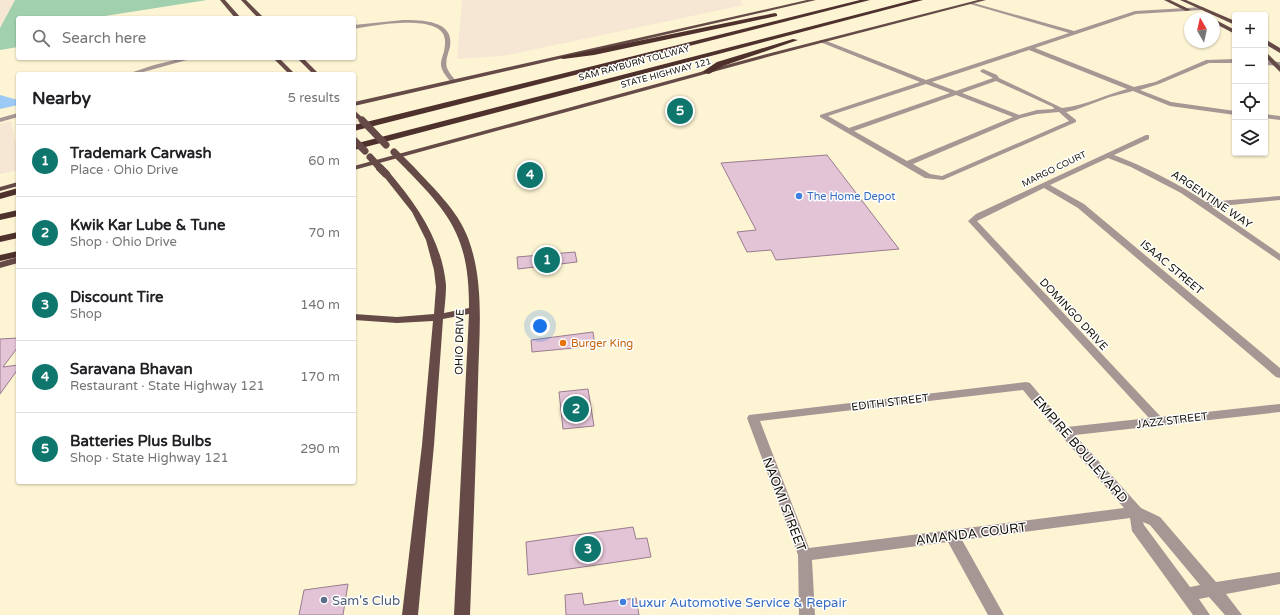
<!DOCTYPE html>
<meta charset="utf-8">
<style>
body{margin:0;font-family:"Varela Round",sans-serif;background:#f2f2f2;color:#202124}
.controls{position:absolute;right:12px;top:12px;display:grid;overflow:hidden;border-radius:4px;box-shadow:0 1px 3px #0004}
.controls button{width:36px;height:36px;display:grid;place-items:center;padding:0;border:0;border-bottom:1px solid #e0e0e0;background:#fff;color:#202124;font:20px sans-serif}
.compass{position:absolute;left:1184px;top:12px;width:36px;height:36px;border-radius:50%;background:#fff;box-shadow:0 1px 3px #0004;rotate:351deg}
.you{position:absolute;left:540px;top:326px;width:14px;height:14px;margin:-10px;border:3px solid #fff;border-radius:50%;background:#1a73e8;box-shadow:0 0 0 6px #1a73e833}
.badge{display:grid;place-items:center;width:26px;height:26px;border-radius:50%;background:#0f766e;color:#fff;font-size:13px;font-weight:700}
.pin{position:absolute;translate:-50% -50%;border:2px solid #fff;box-shadow:0 1px 4px #0006}
.list{margin:0;padding:0;list-style:none}
h2{display:flex;justify-content:space-between;align-items:center;height:52px;margin:0;padding:0 16px;font-size:17px}
h2 small{font-size:13px;font-weight:400;color:#757577}
.list li{display:grid;grid-template-columns:26px 1fr auto;gap:12px;align-items:center;box-sizing:border-box;height:72px;padding:0 16px;border-top:1px solid #e0e0e0}
.list b{display:block;font-size:15px;white-space:nowrap}
.list p{margin:0;font-size:13px;white-space:nowrap;color:#757577}
.list em{font-size:13px;font-style:normal;color:#757577}
.icon{flex:none;width:22px;height:22px;fill:none;stroke:currentColor;stroke-width:2;stroke-linecap:round;stroke-linejoin:round}
.map{position:relative;flex:none;width:1280px;height:615px;overflow:hidden}
.search{position:absolute;background:#fff;box-shadow:0 1px 3px #0004;left:16px;top:16px;width:340px;height:44px;display:flex;align-items:center;gap:10px;box-sizing:border-box;padding:0 14px;border-radius:4px;color:#757577;font-size:15px}
.panel{position:absolute;background:#fff;box-shadow:0 1px 3px #0004;left:16px;top:72px;width:340px;height:412px;border-radius:4px}
.map>svg:first-child{display:block}
.commercial{fill:#f6e7d4}
.green{fill:#a0d0ae}
.water{fill:#9dcaf4}
.building{fill:#e3c3d6;stroke:#9a7c8e}
.lines{fill:none;stroke-linecap:round;stroke-linejoin:round}
.minor{fill:#a69694;fill-rule:evenodd}
.major{fill:#654a47;fill-rule:evenodd}
.highway{fill:#4e302d;fill-rule:evenodd}
.major-bridge-far1{stroke:#654a47;stroke-width:7}
.major-bridge{stroke:#654a47;stroke-width:8}
.shop-dot{fill:#3f7fe0;stroke:#fff;stroke-width:1.5}
.food-dot{fill:#e8710a;stroke:#fff;stroke-width:1.5}
.service-dot{fill:#5c6f8a;stroke:#fff;stroke-width:1.5}
.labels{text-anchor:middle;stroke-width:3;stroke-linejoin:round;paint-order:stroke}
.far-street-label{font-size:9px;fill:#131005;stroke:#fff}
.shop-label{font-size:11px;fill:#366cbe;stroke:#fff;text-anchor:start}
.street-label{font-size:11px;fill:#131005;stroke:#fff}
.food-label{font-size:11px;fill:#c56008;stroke:#fff;text-anchor:start}
.near-street-label{font-size:13px;fill:#131005;stroke:#fff}
.near-service-label{font-size:13px;fill:#4e5e75;stroke:#fff;text-anchor:start}
.near-shop-label{font-size:13px;fill:#366cbe;stroke:#fff;text-anchor:start}
</style>
<div class="map">
<svg width="1280" height="615" viewBox="0 0 1280 615">
<rect width="100%" height="100%" fill="#fdf4d3"/>
<g class="commercial">
<polygon points="0,0 15,0 0,28"/>
<polygon points="462,0 740,0 744,5 503,56 457,59"/>
<polygon points="11,121 18,155 18,170 0,174 0,124"/>
</g>
<polygon class="green" points="15,0 207,0 105,16 106,18 18,18 18,47 0,50 0,28"/>
<polygon class="water" points="0,95 18,100 18,105 0,109"/>
<g class="building">
<polygon points="827,155 899,249 776,260 771,250 747,252 737,232 756,230 721,163"/>
<polygon points="575,252 577,262 518,269 517,257"/>
<polygon points="593,332 595,346 532,352 531,340"/>
<polygon points="18,338 18,347 3,367 18,365 18,369 0,394 0,339"/>
<polygon points="588,389 594,426 563,429 559,392"/>
<polygon points="633,527 636,539 647,538 651,557 528,575 526,542"/>
<polygon points="348,584 343,615 299,615 304,590"/>
<polygon points="582,593 584,605 636,598 639,615 566,615 565,595"/>
</g>
<g class="lines">
<g class="minor">
<path d="M 970,2 L 1074,31 L 1135,11 L 1204,7 L 1202,10 L 1136,14 L 1035,48 L 1134,87 L 1155,82 L 1206,60 L 1235,59 L 1235,63 L 1209,63 L 1159,84 L 1140,90 L 1171,102 L 1235,111 L 1235,115 L 1170,106 L 1133,91 L 1110,97 L 1075,110 L 1066,112 L 1076,120 L 1076,122 L 943,180 L 925,178 L 820,117 L 820,115 L 920,82 L 820,42 L 820,40 L 824,40 L 926,80 L 1069,33 L 970,4 ZM 1029,50 L 1127,89 C 1105,95 1084,106 1062,108 L 999,78 L 997,75 L 983,69 L 980,71 L 981,72 L 993,78 L 956,91 L 932,82 ZM 996,81 L 1053,107 L 1054,109 L 1037,110 L 1019,115 L 962,93 ZM 926,84 L 950,93 L 849,128 L 828,116 ZM 956,95 L 1013,117 L 907,161 L 854,131 ZM 1059,112 L 1069,121 L 942,176 L 930,174 L 913,164 L 1021,118 L 1037,114 Z"/>
<path d="M 403,20 C 421,20 455,20 450,47 C 448,54 445,61 447,68 C 449,73 453,77 456,81 L 455,82 L 451,82 C 432,61 446,61 445,40 C 443,12 371,26 354,29 L 354,25 Z"/>
<polygon points="183,58 194,58 136,74 127,74 154,65"/>
<polygon points="1265,61 1280,62 1280,66 1265,65"/>
<polygon points="18,113 18,117 0,122 0,118"/>
<polygon points="1265,114 1280,116 1280,120 1265,118"/>
<path d="M 1146,135 L 1149,135 L 1149,139 L 1114,155 C 1146,167 1177,183 1206,202 L 1280,196 L 1280,200 L 1212,207 L 1280,254 L 1280,261 L 1181,193 L 1131,167 L 1108,158 L 1050,185 L 1084,204 L 1280,368 L 1280,378 L 1276,377 L 1078,208 L 1044,188 L 977,221 L 1161,417 L 1280,404 L 1280,412 L 1075,435 L 1141,508 L 1160,517 L 1216,582 L 1280,572 L 1280,584 L 1226,594 L 1242,615 L 1225,615 L 1209,597 L 1199,599 L 1210,615 L 1193,615 L 1132,531 L 1130,518 L 962,540 L 1004,615 L 988,615 L 948,542 L 812,560 L 815,615 L 799,615 L 798,555 L 747,418 L 749,415 L 1026,382 L 1030,383 L 1067,427 L 1149,418 L 968,221 L 976,214 ZM 1023,390 C 1056,431 1091,469 1124,508 L 809,548 L 760,421 ZM 1143,522 L 1150,525 L 1200,585 L 1190,587 L 1144,525 Z"/>
</g>
<g class="major">
<polygon points="220,0 225,0 241,18 235,18"/>
<polygon points="241,0 246,0 264,18 258,18"/>
<polygon points="807,0 816,0 354,106 354,102"/>
<polygon points="978,0 986,0 771,56 354,170 354,166 767,54"/>
<polygon points="1164,0 1170,0 1191,10 1186,11"/>
<polygon points="1180,0 1186,0 1235,21 1235,25"/>
<polygon points="1214,19 1235,30 1235,34 1214,23"/>
<polygon points="1265,39 1280,48 1280,53 1265,44"/>
<polygon points="1265,51 1280,66 1280,72 1265,57"/>
<polygon points="273,58 279,58 295,74 289,74"/>
<polygon points="297,58 303,58 319,74 313,74"/>
<polygon points="354,110 364,119 364,121 360,121 354,116"/>
<path d="M 407,166 L 413,166 C 433,188 457,209 468,238 C 485,283 479,334 478,382 C 476,460 473,537 470,615 L 454,615 L 469,314 L 443,319 L 434,445 L 418,615 L 402,615 L 422,445 L 433,321 L 397,323 L 354,320 L 354,314 L 397,317 L 434,314 L 436,287 L 434,270 L 426,240 L 412,212 L 382,174 L 386,172 L 389,172 C 417,205 442,241 446,285 C 446,294 445,304 444,313 L 469,308 C 469,240 453,217 407,170 Z"/>
<polygon points="18,182 18,186 0,191 0,187"/>
<polygon points="18,257 18,263 0,268 0,262"/>
</g>
<g class="highway">
<polygon points="860,0 870,0 354,131 354,125"/>
<polygon points="913,0 923,0 354,150 354,144"/>
<polygon points="775,13 777,14 777,16 594,55 563,59 559,57"/>
<polygon points="793,39 798,40 723,66 709,74 702,72 717,62"/>
<polygon points="18,188 18,194 0,199 0,193"/>
<polygon points="18,210 18,216 0,220 0,214"/>
<polygon points="18,232 18,238 0,242 0,236"/>
<polygon points="18,251 18,257 0,261 0,255"/>
</g>
<g class="major-bridge-far1">
<polyline points="362,120 386,145"/>
<polyline points="354,140 365,151"/>
<polyline points="394,152 410,168"/>
<polyline points="370,157 381,169"/>
</g>
<polyline class="major-bridge" points="380,168 386,174"/>
</g>
<g class="shop-dot">
<circle cx="799" cy="196" r="4"/>
<circle cx="623" cy="602" r="4"/>
</g>
<circle class="food-dot" cx="563" cy="343" r="4"/>
<circle class="service-dot" cx="324" cy="600" r="4"/>
<g class="labels">
<g class="far-street-label">
<text transform="translate(634 63) rotate(-15)" y="3">SAM RAYBURN TOLLWAY</text>
<text transform="translate(666 73) rotate(-15)" y="3">STATE HIGHWAY 121</text>
<text transform="translate(1054 169) rotate(-26)" y="3">MARGO COURT</text>
</g>
<g class="shop-label">
<text x="807" y="200">The Home Depot</text>
</g>
<g class="street-label">
<text transform="translate(1212 199) rotate(34)" y="4">ARGENTINE WAY</text>
<text transform="translate(1172 267) rotate(40)" y="4">ISAAC STREET</text>
<text transform="translate(1074 314) rotate(47)" y="4">DOMINGO DRIVE</text>
<text transform="translate(459 342) rotate(-89)" y="4">OHIO DRIVE</text>
<text transform="translate(890 402) rotate(-7)" y="4">EDITH STREET</text>
<text transform="translate(1172 420) rotate(-7)" y="4">JAZZ STREET</text>
</g>
<g class="food-label">
<text x="571" y="347">Burger King</text>
</g>
<g class="near-street-label">
<text transform="translate(1081 449) rotate(49)" y="5">EMPIRE BOULEVARD</text>
<text transform="translate(785 504) rotate(69)" y="5">NAOMI STREET</text>
<text transform="translate(971 533) rotate(-7)" y="5">AMANDA COURT</text>
</g>
<g class="near-service-label">
<text x="332" y="605">Sam's Club</text>
</g>
<g class="near-shop-label">
<text x="631" y="607">Luxur Automotive Service &amp; Repair</text>
</g>
</g>
</svg>
<div class="controls">
<button>+</button>
<button>−</button>
<button><svg class="icon" aria-label="locate" viewBox="0 0 24 24"><circle cx="12" cy="12" r="6"/><path d="M12 2v4M12 18v4M2 12h4M18 12h4"/></svg></button>
<button><svg class="icon" aria-label="layers" viewBox="0 0 24 24"><path d="M12 4l9 5-9 5-9-5zM3 14l9 5 9-5"/></svg></button>
</div>
<svg class="compass" viewBox="-18 -18 36 36"><path d="M0-13l5 13h-10z" fill="#e53935"/><path d="M0 13l5-13h-10z" fill="#757577"/></svg>
<div class="you"></div>
<div class="pin badge" style="left:547px;top:260px">1</div>
<div class="pin badge" style="left:576px;top:409px">2</div>
<div class="pin badge" style="left:588px;top:549px">3</div>
<div class="pin badge" style="left:530px;top:175px">4</div>
<div class="pin badge" style="left:680px;top:111px">5</div>
<div class="search"><svg class="icon" aria-label="search" viewBox="0 0 24 24"><circle cx="10" cy="10" r="6"/><path d="M15 15l6 6"/></svg>Search here</div>
<section class="panel">
<h2>Nearby<small>5 results</small></h2>
<ul class="list">
<li><span class="badge">1</span><div><b>Trademark Carwash</b><p>Place · Ohio Drive</p></div><em>60 m</em></li>
<li><span class="badge">2</span><div><b>Kwik Kar Lube &amp; Tune</b><p>Shop · Ohio Drive</p></div><em>70 m</em></li>
<li><span class="badge">3</span><div><b>Discount Tire</b><p>Shop</p></div><em>140 m</em></li>
<li><span class="badge">4</span><div><b>Saravana Bhavan</b><p>Restaurant · State Highway 121</p></div><em>170 m</em></li>
<li><span class="badge">5</span><div><b>Batteries Plus Bulbs</b><p>Shop · State Highway 121</p></div><em>290 m</em></li>
</ul>
</section>
</div>
